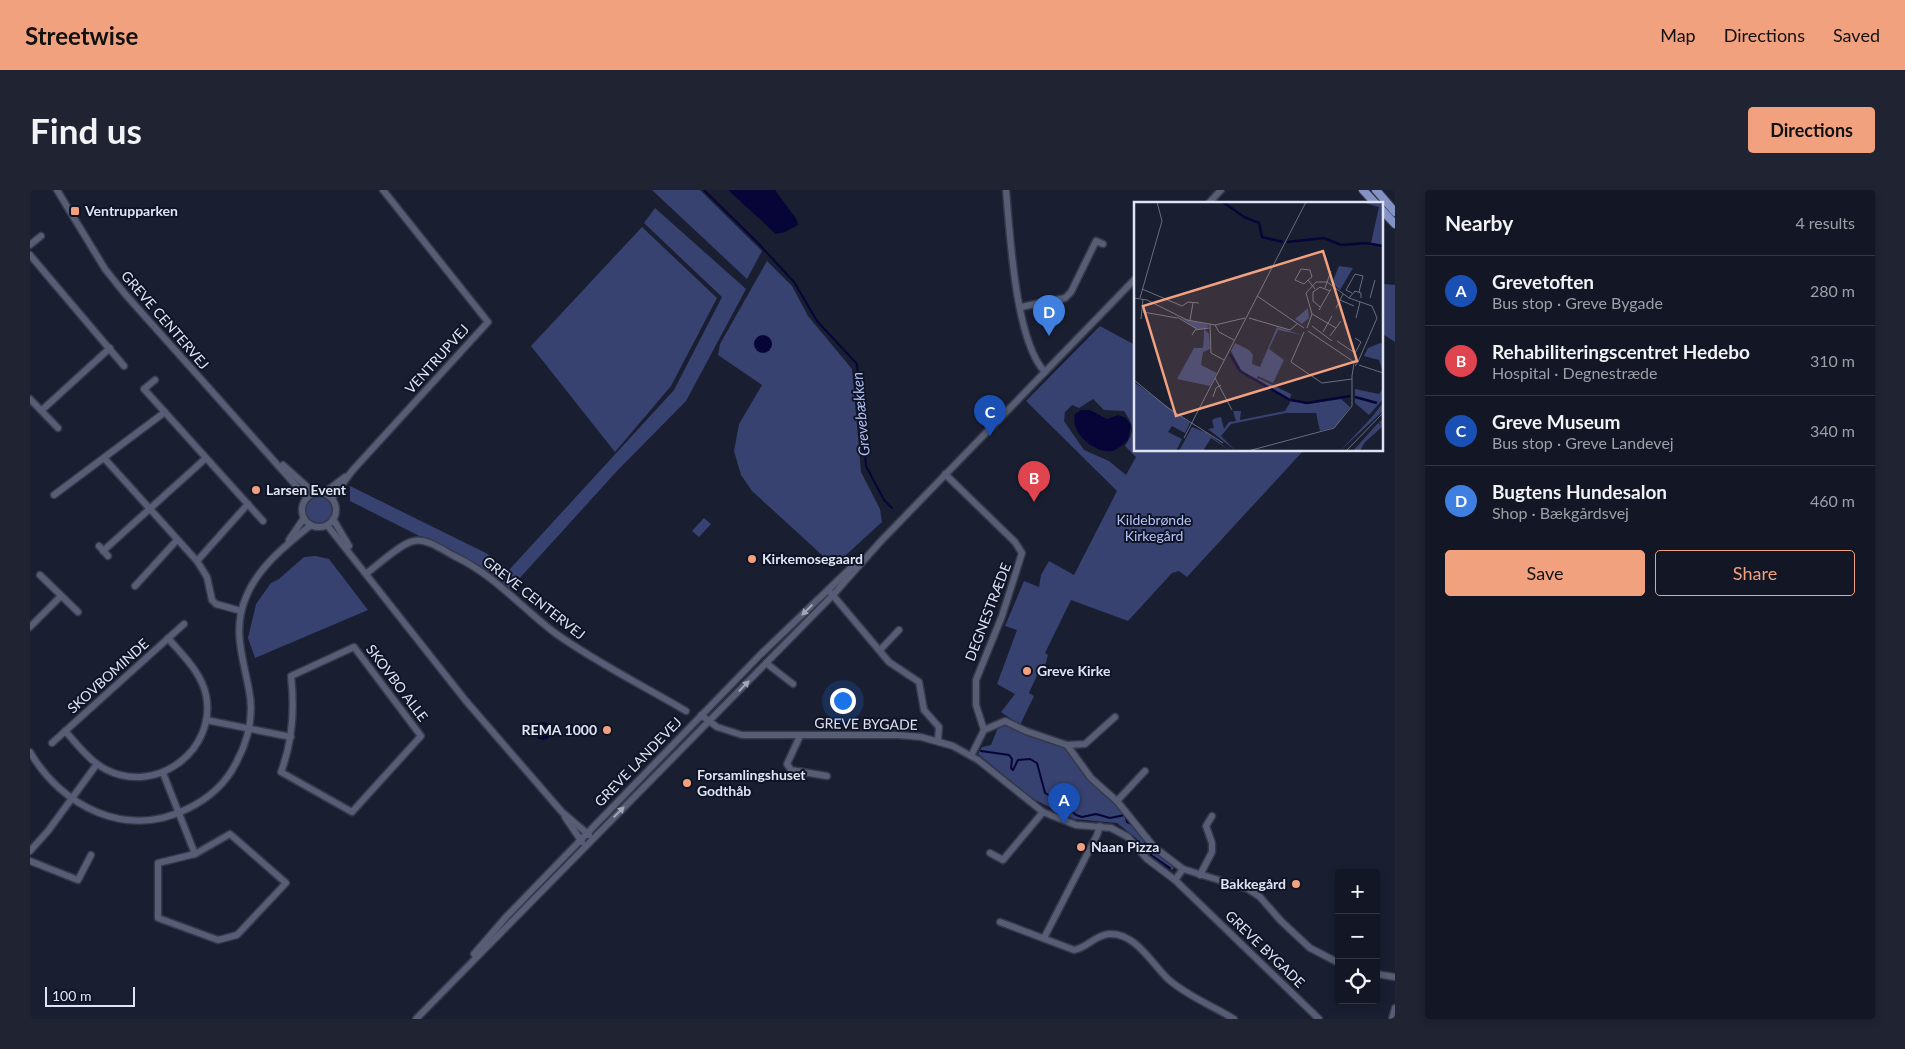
<!DOCTYPE html>
<meta charset="utf-8">
<style>
body{margin:0;font-family:Lato,sans-serif;background:#202332;color:#f1f3f6}
.controls{position:absolute;right:15px;bottom:15px;display:grid;overflow:hidden;border-radius:5px;box-shadow:0 2px 8px #0003}
.controls button{width:45px;height:45px;display:grid;place-items:center;padding:0;border:0;border-bottom:1px solid #323542;background:#131625;color:#f1f3f6;font:25px sans-serif}
.scale{position:absolute;left:15px;bottom:12px;width:90px;box-sizing:border-box;padding-left:5px;border:2px solid #e0e4f2;border-top:0;font-size:14px;line-height:18px;white-space:nowrap;color:#e0e4f2;-webkit-text-stroke:4px #101427;paint-order:stroke}
.you{position:absolute;left:812px;top:510px;width:18px;height:18px;margin:-12px;border:4px solid #fff;border-radius:50%;background:#1a73e8;box-shadow:0 0 0 8px #1a73e833}
.badge{display:grid;place-items:center;width:32px;height:32px;border-radius:50%;background:#f2a17e;color:#fff;font-size:16px;font-weight:700}
.pin{position:absolute;translate:-50% -41px;filter:drop-shadow(0 1px 2px #0008)}
.pin::after{content:'';position:absolute;top:26px;width:18px;height:15px;background:inherit;clip-path:polygon(0 0,100% 0,50% 100%)}
.list{margin:0;padding:0;list-style:none}
h2{display:flex;justify-content:space-between;align-items:center;height:65px;margin:0;padding:0 20px;font-size:21px}
h2 small{font-size:16px;font-weight:400;color:#9d9fa7}
.list li{display:grid;grid-template-columns:32px 1fr auto;gap:15px;align-items:center;box-sizing:border-box;height:70px;padding:0 20px;border-top:1px solid #323542}
.list b{display:block;font-size:19px;white-space:nowrap}
.list p{margin:0;font-size:16px;white-space:nowrap;color:#9d9fa7}
.list em{font-size:16px;font-style:normal;color:#9d9fa7}
.actions{display:flex;gap:10px;padding:15px 20px}
.actions a{flex:1;padding:11px 0;border:1px solid #f2a17e;border-radius:5px;text-align:center;font-size:18px;color:#f2a17e}
.actions .main{background:#f2a17e;color:#111}
.icon{flex:none;width:28px;height:28px;fill:none;stroke:currentColor;stroke-width:2;stroke-linecap:round;stroke-linejoin:round}
.map{position:relative;flex:none;width:1365px;height:829px;overflow:hidden;border-radius:5px}
header{display:flex;align-items:center;gap:30px;box-sizing:border-box;height:70px;padding:0 25px;background:#f2a17e;color:#111}
header strong{font-size:24px}
nav{display:flex;gap:28px;margin-inline-start:auto;font-size:18px}
.intro{display:flex;align-items:center;justify-content:space-between;box-sizing:border-box;height:120px;padding:0 30px}
h1{margin:0;font-size:35px}
.button{padding:12px 22px;border-radius:5px;background:#f2a17e;color:#111;font-size:18px;font-weight:700}
main{display:flex;gap:30px;padding:0 30px}
aside{flex:1;background:#131625;border-radius:5px;box-shadow:0 2px 8px #0003}
.map>svg:first-child{display:block}
.green{fill:#374270;fill-rule:evenodd}
.water{fill:#070538}
.lines{fill:none;stroke-linecap:round;stroke-linejoin:round}
.stream{stroke:#070538;stroke-width:2}
.minor-casing{stroke:#353849;stroke-width:9}
.major-casing{stroke:#353849;stroke-width:10}
.minor{stroke:#565d74;stroke-width:6}
.major{stroke:#8492c6;stroke-width:8}
.oneway{fill:#a2a7b9}
.poi-dot{fill:#f2a17e;stroke:#101427;stroke-width:2}
.labels{text-anchor:middle;stroke-width:4;stroke-linejoin:round;paint-order:stroke}
.poi-label{font-size:14px;font-weight:bold;fill:#e0e4f2;stroke:#101427;text-anchor:start}
.street-label{font-size:14px;fill:#e0e4f2;stroke:#101427}
.park-label{font-size:14px;fill:#b5c4f8;stroke:#101427}
.water-label{font-size:15px;font-style:italic;fill:#b1c0f4;stroke:#101427}
.inset-river{fill:none;stroke:#070538;stroke-width:2.5}
.inset-road{fill:none;stroke:#696d7e;stroke-width:1}
.view{fill:#f2a17e;fill-opacity:0.15;stroke:#f2a17e;stroke-width:2.5}
.inset-edge{fill:none;stroke:#e0e4f2;stroke-width:2.5}
</style>
<header>
<strong>Streetwise</strong>
<nav><a>Map</a><a>Directions</a><a>Saved</a></nav>
</header>
<div class="intro"><h1>Find us</h1><a class="button">Directions</a></div>
<main>
<div class="map">
<svg width="1365" height="829" viewBox="0 0 1365 829">
<rect width="100%" height="100%" fill="#191e31"/>
<g class="green">
<polygon points="622,0 670,0 732,61 717,89"/>
<polygon points="625,18 716,99 656,211 587,281 478,401 441,372 320,311 320,296 456,363 479,380 644,200 692,107 614,33"/>
<polygon points="612,37 687,108 641,196 585,262 501,156"/>
<polygon points="737,71 762,96 778,126 822,179 831,282 850,319 852,332 804,376 722,301 711,285 704,261 709,234 732,195 688,165 690,154"/>
<polygon points="1355,94 1365,95 1365,152 1351,143 1351,97"/>
<path d="M 1070,136 L 1105,155 L 1105,260 L 1274,260 L 1157,387 L 1149,381 L 1142,383 L 1098,431 L 1041,410 L 1015,463 L 1018,465 L 1013,483 L 1009,481 L 999,503 L 1004,506 L 990,535 L 971,522 L 985,504 L 967,494 L 987,440 L 975,436 L 994,391 L 1009,397 L 1011,385 L 1019,371 L 1044,385 L 1087,301 L 996,211 ZM 1063,209 L 1074,220 L 1094,221 C 1104,236 1105,241 1095,256 L 1106,267 L 1096,285 L 1079,271 L 1054,260 L 1034,231 L 1035,222 L 1042,215 L 1049,218 Z"/>
<circle cx="289" cy="319" r="15"/>
<polygon points="674,328 681,334 669,347 662,341"/>
<polygon points="286,366 299,369 338,420 225,468 218,448 226,414 241,393 249,389 274,367"/>
<path d="M 975,533 L 997,545 L 1035,556 C 1053,585 1078,604 1099,629 C 1115,647 1124,663 1145,676 L 1142,680 L 1118,665 L 1106,648 L 1087,633 L 1044,629 L 1003,609 L 948,564 L 952,557 L 961,555 L 969,535 Z"/>
</g>
<g class="water">
<polygon points="698,0 745,0 767,30 768,35 755,42 746,44"/>
<circle cx="733" cy="154" r="9"/>
<path d="M 1051,220 L 1060,220 L 1077,229 L 1088,225 L 1096,228 L 1101,235 L 1098,250 C 1093,254 1089,259 1082,261 C 1065,264 1039,242 1045,224 Z"/>
<circle cx="513" cy="541" r="9"/>
</g>
<g class="lines">
<g class="stream">
<polyline points="674,0 727,52 764,92 787,131 827,174 836,276 854,310 862,318"/>
<polyline points="951,561 979,565 982,569 981,578 983,580 988,570 1000,569 1007,573 1015,603 1031,612 1046,625 1052,627 1066,624 1080,628 1095,625 1097,632 1102,634"/>
<polyline points="1114,649 1121,665 1140,678"/>
</g>
<g class="minor-casing">
<g id="minor">
<polyline points="27,0 75,79 95,104 277,308"/>
<path d="M 976,0 C 980,43 985,151 1015,182"/>
<polyline points="1178,14 1191,0"/>
<polyline points="0,55 11,46"/>
<polyline points="0,65 94,176"/>
<polyline points="991,117 1035,108 1041,102 1066,51 1073,54"/>
<polyline points="125,190 114,199 233,331"/>
<polyline points="0,209 28,238"/>
<polyline points="12,220 80,158"/>
<polyline points="74,268 167,371 177,387 182,410 186,414 211,421"/>
<polyline points="253,275 284,303"/>
<polyline points="915,284 985,352 992,363 972,426 946,490 946,515 954,540 941,566"/>
<polyline points="294,303 315,287"/>
<circle cx="289" cy="320" r="17"/>
<polyline points="24,305 135,222"/>
<polyline points="302,308 322,281 458,132 353,0"/>
<polyline points="303,329 319,356"/>
<polyline points="297,335 436,511 532,622 559,645"/>
<polyline points="259,350 274,328"/>
<polyline points="69,356 78,366"/>
<polyline points="73,361 176,268"/>
<polyline points="167,371 218,314"/>
<path d="M 337,383 C 348,375 371,353 384,351 C 397,348 414,361 426,367 C 464,385 492,418 525,443 C 567,473 612,495 656,521"/>
<polyline points="10,385 48,422"/>
<polyline points="105,396 147,350"/>
<polyline points="801,403 859,472 889,492 894,520 909,537 908,550"/>
<polyline points="0,437 31,406"/>
<path d="M 324,457 L 391,546 L 322,622 L 251,582 C 263,550 265,520 261,486 Z"/>
<polyline points="850,460 869,440"/>
<polyline points="736,473 763,494"/>
<polyline points="671,525 687,537 712,545 868,545 891,547 923,556 948,570 1013,622 1046,635 1081,638 1098,647 1117,669 1145,690 1289,829"/>
<polyline points="176,530 261,547"/>
<polyline points="954,540 975,531 996,541 1037,555 1055,554 1085,527"/>
<path d="M 35,541 C 48,555 60,572 77,580 C 127,605 187,560 176,505 C 171,482 153,466 138,448"/>
<polyline points="770,546 757,574 761,580 797,586"/>
<polyline points="22,553 154,434"/>
<polyline points="1037,555 1061,588 1087,611 1124,657 1153,679 1145,690"/>
<path d="M 0,562 C 32,617 96,649 157,619 C 178,609 196,593 206,573 C 218,551 224,525 219,500 C 213,467 202,440 216,407 C 228,377 256,355 281,335"/>
<polyline points="133,583 165,664 128,673 128,728 188,750 207,745 256,693 200,644 165,664"/>
<polyline points="1087,611 1115,581"/>
<polyline points="535,627 552,652"/>
<polyline points="0,661 18,641 67,574"/>
<polyline points="960,663 973,670 1013,622"/>
<polyline points="0,671 48,690 61,665"/>
<polyline points="1153,679 1218,699 1230,707 1251,731 1280,758 1309,773"/>
<polyline points="1170,685 1182,662 1182,653 1176,636 1182,626"/>
<path d="M 970,732 L 1044,760 C 1057,758 1065,745 1079,744 C 1105,742 1122,774 1138,789 C 1157,806 1183,816 1204,829"/>
<polyline points="1014,748 1067,645 1070,636"/>
<polyline points="444,764 476,727 731,464 827,372"/>
<polyline points="1346,784 1365,787"/>
<polyline points="386,829 803,405 851,351 1105,89"/>
<polyline points="1362,829 1365,818"/>
</g>
</g>
<g class="major-casing">
<g id="major">
<polyline points="1333,0 1346,14"/>
<polyline points="1346,0 1365,22"/>
<polyline points="1351,19 1365,34"/>
</g>
</g>
<use href="#minor" class="minor"/>
<use href="#major" class="major"/>
</g>
<defs><path id="oneway-solid" d="M-6-.8H1V-3.2L6.5 0L1 3.2V.8H-6Z" transform="scale(1.25)"/></defs>
<g class="oneway">
<use href="#oneway-solid" transform="translate(777 420) rotate(136)"/>
<use href="#oneway-solid" transform="translate(714 496) rotate(-46)"/>
<use href="#oneway-solid" transform="translate(589 622) rotate(-45)"/>
</g>
<g class="poi-dot">
<rect x="40" y="16" width="10" height="10" rx="2.5"/>
<circle cx="226" cy="300" r="5"/>
<circle cx="722" cy="369" r="5"/>
<circle cx="997" cy="481" r="5"/>
<circle cx="577" cy="540" r="5"/>
<circle cx="657" cy="593" r="5"/>
<circle cx="1051" cy="657" r="5"/>
<circle cx="1266" cy="694" r="5"/>
</g>
<g class="labels">
<g class="poi-label">
<text x="55" y="26">Ventrupparken</text>
<text x="236" y="305">Larsen Event</text>
<text x="732" y="374">Kirkemosegaard</text>
<text x="1007" y="486">Greve Kirke</text>
<text x="567" y="545" text-anchor="end">REMA 1000</text>
<text x="667" y="590">Forsamlingshuset<tspan x="667" dy="16">Godthåb</tspan></text>
<text x="1061" y="662">Naan Pizza</text>
<text x="1256" y="699" text-anchor="end">Bakkegård</text>
</g>
<g class="street-label">
<text transform="translate(135 130) rotate(49)" y="5">GREVE CENTERVEJ</text>
<text transform="translate(407 169) rotate(-48)" y="5">VENTRUPVEJ</text>
<text transform="translate(504 408) rotate(38)" y="5">GREVE CENTERVEJ</text>
<text transform="translate(958 422) rotate(-69)" y="5">DEGNESTRÆDE</text>
<text transform="translate(78 486) rotate(-42)" y="5">SKOVBOMINDE</text>
<text transform="translate(367 493) rotate(53)" y="5">SKOVBO ALLE</text>
<text transform="translate(836 534) rotate(1)" y="5">GREVE BYGADE</text>
<text transform="translate(608 572) rotate(-46)" y="5">GREVE LANDEVEJ</text>
<text transform="translate(1235 759) rotate(44)" y="5">GREVE BYGADE</text>
</g>
<g class="park-label">
<text x="1124" y="335">Kildebrønde<tspan x="1124" dy="16">Kirkegård</tspan></text>
</g>
<g class="water-label">
<text transform="translate(831 224) rotate(-95)" y="5">Grevebækken</text>
</g>
</g>
<g transform="translate(1104 12)">
<rect width="249" height="249" fill="#191e31"/>
<path d="M 227,0 L 249,0 L 249,43 L 237,41 L 245,5 ZM 205,64 L 219,66 L 206,88 L 198,81 ZM 174,106 L 175,116 L 168,122 L 161,117 ZM 47,116 L 75,123 L 71,128 L 75,132 L 76,147 L 69,150 L 67,163 L 83,171 L 76,184 L 43,177 L 60,146 L 69,146 L 70,133 L 70,127 L 63,127 ZM 143,125 L 168,133 L 144,128 L 135,147 L 150,158 L 139,181 L 124,174 L 122,179 L 107,168 L 97,149 L 101,141 L 115,148 L 119,153 L 118,162 L 126,165 ZM 246,141 L 249,142 L 249,170 L 245,158 L 230,154 L 234,146 ZM 124,176 L 157,192 L 156,197 L 123,180 ZM 0,180 L 56,221 L 51,231 L 38,224 L 34,230 L 48,237 L 42,249 L 0,249 ZM 249,187 L 249,197 L 235,213 L 221,201 L 221,187 L 245,192 ZM 207,197 L 216,205 L 201,225 L 186,229 L 182,211 L 152,211 L 97,222 L 87,234 L 102,249 L 74,227 L 80,226 L 78,218 L 82,216 L 87,215 L 90,227 L 95,220 L 102,219 L 99,209 L 107,209 L 106,218 L 151,209 L 157,199 L 173,202 ZM 249,201 L 249,209 L 206,249 L 237,216 ZM 249,217 L 249,224 L 231,240 L 226,249 L 219,249 L 244,221 L 247,223 L 245,220 ZM 58,225 L 73,231 L 96,249 L 77,236 L 69,249 L 45,249 Z" fill="#374270"/>
<path class="inset-river" d="M 89,0 L 110,15 L 125,21 L 128,35 L 149,40M 153,40 L 190,36 L 207,43 L 232,41 L 249,44M 96,152 L 106,169 L 156,198M 221,195 L 243,201M 157,198 L 173,201 L 216,194"/>
<path class="inset-road" d="M 174,78 L 170,82 L 161,78 L 167,67 L 176,68 L 178,75 L 174,78 L 181,87M 191,86 L 197,69M 8,87 L 48,104 L 54,100 L 65,101M 218,91 L 212,88 L 221,72 L 229,74 L 225,90M 123,94 L 170,126M 0,96 L 13,98 L 53,118 L 81,123 L 111,116M 6,96 L 28,19 L 23,0M 215,96 L 221,89 L 227,91 L 227,96M 236,96 L 241,78M 206,98 L 220,104M 186,105 L 179,99 L 179,90 L 186,85 L 196,89M 202,106 L 209,92M 185,108 L 197,87M 9,110 L 43,116M 178,112 L 202,126M 43,115 L 63,127M 115,116 L 156,128 L 163,122M 222,116 L 226,100M 7,117 L 9,97M 56,118 L 59,101M 76,122 L 77,151 L 90,158M 81,123 L 85,130 L 100,138M 178,124 L 198,139M 173,126 L 178,112 L 172,91 L 182,80 L 193,80 L 215,96 L 238,104 L 243,116 L 224,160M 174,129 L 220,160M 170,130 L 157,160 L 188,181 L 218,177M 189,130 L 198,114M 58,133 L 61,128 L 75,126M 196,134 L 207,119M 203,139 L 221,151 L 227,140 L 221,136M 225,163 L 249,171M 81,176 L 98,208M 0,178 L 34,206 L 89,241M 79,195 L 82,186 L 87,183M 50,236 L 172,0M 114,249 L 200,226 L 218,204 L 218,174 L 220,161 L 224,160 L 221,164M 212,249 L 249,211"/>
<path class="view" d="M 189,49 L 223,159 L 42,214 L 9,104 Z"/>
<rect width="249" height="249" class="inset-edge"/>
</g>
</svg>
<div class="controls">
<button>+</button>
<button>−</button>
<button><svg class="icon" aria-label="locate" viewBox="0 0 24 24"><circle cx="12" cy="12" r="6"/><path d="M12 2v4M12 18v4M2 12h4M18 12h4"/></svg></button>
</div>
<div class="scale">100 m</div>
<div class="you"></div>
<div class="pin badge" style="left:1034px;top:634px;background:#1a4fb4">A</div>
<div class="pin badge" style="left:1004px;top:312px;background:#e0444e">B</div>
<div class="pin badge" style="left:960px;top:246px;background:#1a4fb4">C</div>
<div class="pin badge" style="left:1019px;top:146px;background:#3f7fe0">D</div>
</div>
<aside>
<h2>Nearby<small>4 results</small></h2>
<ul class="list">
<li><span class="badge" style="background:#1a4fb4">A</span><div><b>Grevetoften</b><p>Bus stop · Greve Bygade</p></div><em>280 m</em></li>
<li><span class="badge" style="background:#e0444e">B</span><div><b>Rehabiliteringscentret Hedebo</b><p>Hospital · Degnestræde</p></div><em>310 m</em></li>
<li><span class="badge" style="background:#1a4fb4">C</span><div><b>Greve Museum</b><p>Bus stop · Greve Landevej</p></div><em>340 m</em></li>
<li><span class="badge" style="background:#3f7fe0">D</span><div><b>Bugtens Hundesalon</b><p>Shop · Bækgårdsvej</p></div><em>460 m</em></li>
</ul>
<div class="actions"><a class="main">Save</a><a>Share</a></div>
</aside>
</main>
